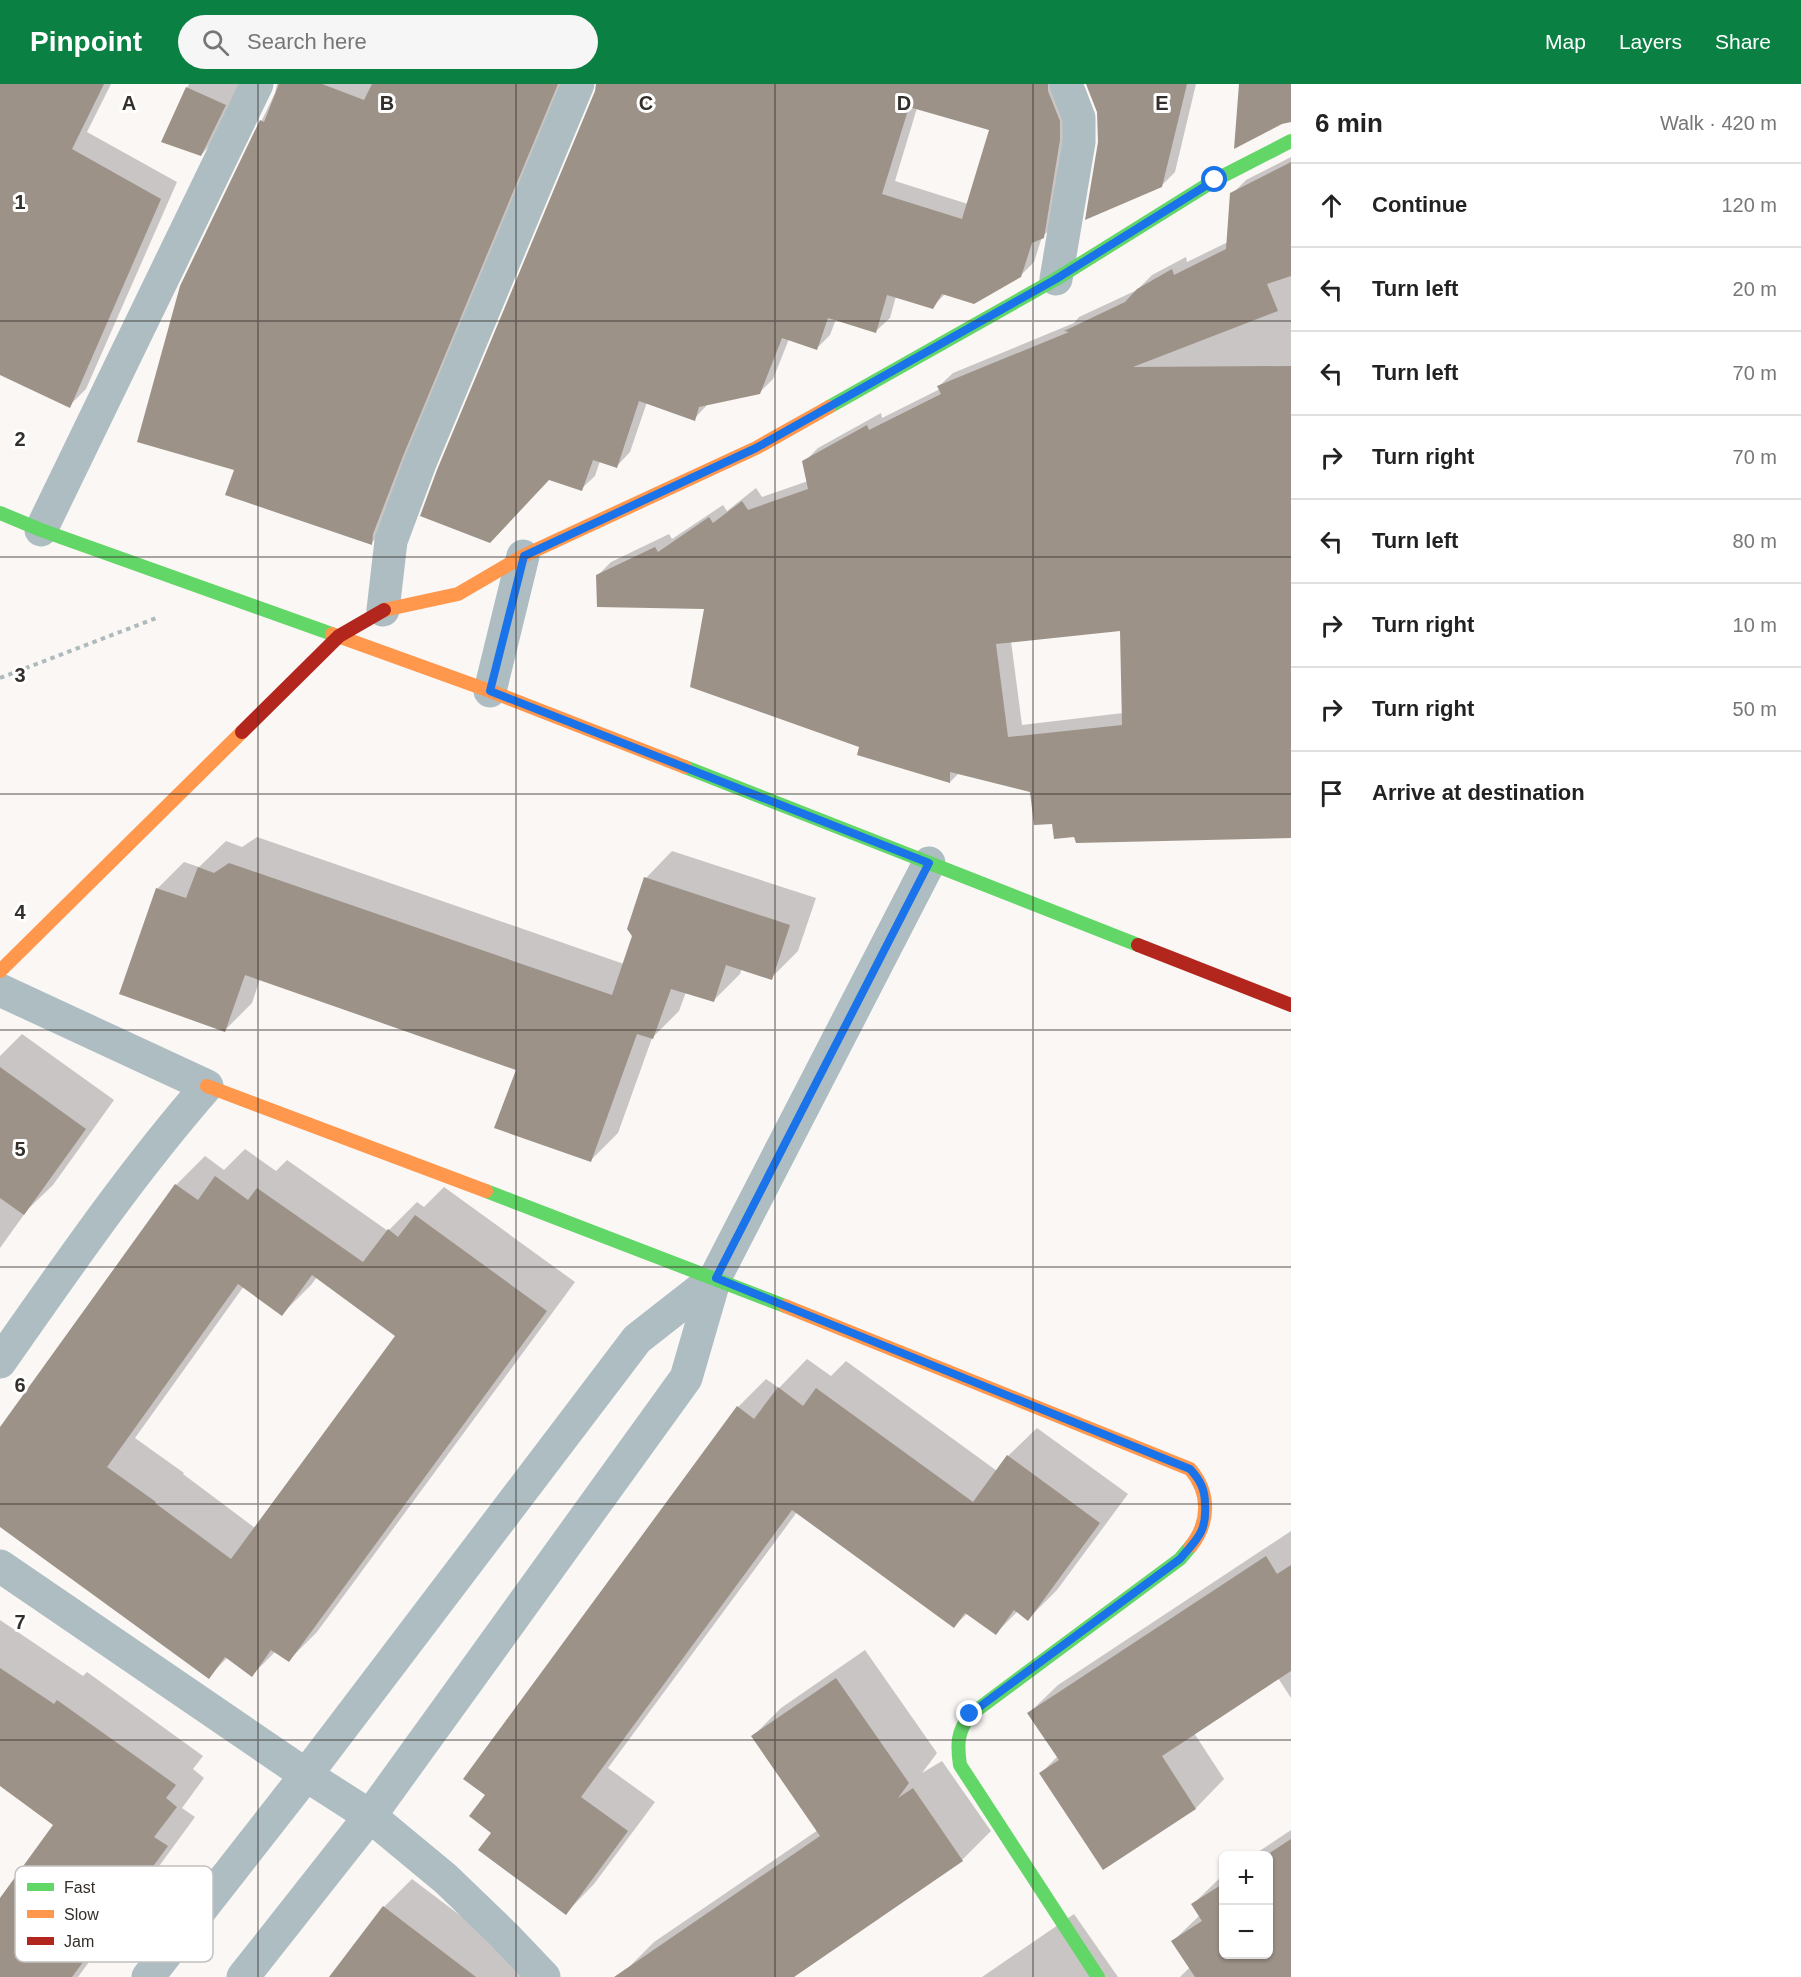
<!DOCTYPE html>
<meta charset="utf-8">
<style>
body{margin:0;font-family:Arial,sans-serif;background:#f6f6f6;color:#222}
.controls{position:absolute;right:18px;bottom:18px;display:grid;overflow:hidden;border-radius:9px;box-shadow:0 2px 4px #0004}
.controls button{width:54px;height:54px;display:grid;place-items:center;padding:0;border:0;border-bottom:2px solid #e0e0e0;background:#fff;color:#222;font:30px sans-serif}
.stop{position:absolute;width:18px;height:18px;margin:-14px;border:4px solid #1a73e8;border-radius:50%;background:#fff}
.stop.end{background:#1a73e8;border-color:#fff;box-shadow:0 2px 6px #0008}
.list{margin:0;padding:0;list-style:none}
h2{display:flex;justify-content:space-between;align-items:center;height:78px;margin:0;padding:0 24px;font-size:26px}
h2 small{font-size:20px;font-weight:400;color:#767676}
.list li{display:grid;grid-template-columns:39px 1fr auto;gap:18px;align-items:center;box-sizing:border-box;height:84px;padding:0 24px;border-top:2px solid #e0e0e0}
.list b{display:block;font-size:22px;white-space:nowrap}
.list em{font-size:20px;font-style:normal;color:#767676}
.icon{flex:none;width:33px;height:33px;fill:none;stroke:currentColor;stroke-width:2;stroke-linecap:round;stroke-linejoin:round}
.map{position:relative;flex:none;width:1291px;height:1893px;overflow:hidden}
header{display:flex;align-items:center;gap:36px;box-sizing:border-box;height:84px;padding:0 30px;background:#0b8043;color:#fff}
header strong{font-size:28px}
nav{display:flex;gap:33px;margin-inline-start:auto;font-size:21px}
.search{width:420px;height:54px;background:#f6f6f6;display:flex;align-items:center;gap:15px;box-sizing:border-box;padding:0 21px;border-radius:33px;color:#767676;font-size:22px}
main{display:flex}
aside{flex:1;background:#fff}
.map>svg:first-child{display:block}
.shadow{fill:#0003;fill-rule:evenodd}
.building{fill:#9d9288;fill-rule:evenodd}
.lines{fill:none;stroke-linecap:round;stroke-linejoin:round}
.path{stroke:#aebabc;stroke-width:4;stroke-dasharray:4.5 4.5;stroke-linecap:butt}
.street{stroke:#adbdc2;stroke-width:33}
.fast{stroke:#63d668;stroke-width:14}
.slow{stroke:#ff974d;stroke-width:14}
.jam{stroke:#b3261e;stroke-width:14}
.route{stroke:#1a73e8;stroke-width:8}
.grid{fill:none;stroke:#342f2a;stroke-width:1.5;stroke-opacity:0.55}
.key{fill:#fff;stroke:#c2c1bf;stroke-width:1.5}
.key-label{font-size:16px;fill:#342f2a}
.grid-label{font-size:20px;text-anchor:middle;font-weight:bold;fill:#342f2a;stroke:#fff;stroke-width:6;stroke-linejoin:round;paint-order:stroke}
</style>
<header>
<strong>Pinpoint</strong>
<div class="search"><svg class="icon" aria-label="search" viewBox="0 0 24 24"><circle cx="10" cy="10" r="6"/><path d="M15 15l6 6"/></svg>Search here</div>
<nav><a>Map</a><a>Layers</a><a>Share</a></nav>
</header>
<main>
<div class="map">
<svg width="1291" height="1893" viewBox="0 0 1291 1893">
<rect width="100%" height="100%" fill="#faf7f5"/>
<g class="shadow">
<polygon points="0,0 111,0 87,48 177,98 86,305 69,322 0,289"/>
<polygon points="189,0 242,0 214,57 201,71 163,57"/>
<polygon points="277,0 565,0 385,446 371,459 236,385 182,202 275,9"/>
<path d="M 598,0 L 1064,0 L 1073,23 L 1057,139 L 1042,153 L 1034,178 L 1020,192 L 946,209 L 932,223 L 896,212 L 890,234 L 876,247 L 836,235 L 830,251 L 817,264 L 789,255 L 773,295 L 759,309 L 708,320 L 694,335 L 647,318 L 630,368 L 617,382 L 600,377 L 595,392 L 581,405 ZM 917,24 L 991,45 L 968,120 L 895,97 Z"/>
<polygon points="1087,0 1196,0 1175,88 1161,102 1099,61 1099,33"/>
<path d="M 1291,73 L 1291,752 L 1077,758 L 1075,751 L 1053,738 L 1031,707 L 959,689 L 950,698 L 861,662 L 705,524 L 597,492 L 611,478 L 669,450 L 672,455 L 723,421 L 727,427 L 756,404 L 762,413 L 808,397 L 804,378 L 818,364 L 881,329 L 882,334 L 940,305 L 939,302 L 953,289 L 1074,239 L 1079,233 L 1137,206 L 1152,191 L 1186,173 L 1187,178 L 1228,158 L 1232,110 L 1246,96 ZM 1121,545 L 1123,629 L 1022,641 L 1011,557 Z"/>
<polygon points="257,753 624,880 634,852 646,794 672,767 816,814 798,867 771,894 742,884 740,890 713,917 686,908 679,927 652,954 618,1049 591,1076 518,985 260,895 252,919 225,946 121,909 158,804 184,778 199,783 226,757 242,763"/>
<polygon points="22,950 114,1016 53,1101 28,1125 0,1164 0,972"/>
<path d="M 245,1065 L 276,1087 L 287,1076 L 388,1147 L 417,1118 L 424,1123 L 444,1103 L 575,1198 L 317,1548 L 289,1576 L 276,1567 L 252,1591 L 228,1573 L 208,1593 L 0,1442 L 0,1346 L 176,1101 L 205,1072 L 224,1086 ZM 317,1193 L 398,1252 L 255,1444 L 183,1390 L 184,1389 L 135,1354 L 244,1202 L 282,1230 L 311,1201 Z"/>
<polygon points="807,1275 831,1292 846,1277 997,1387 1008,1372 1037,1344 1128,1410 1057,1506 1028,1535 1018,1527 996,1549 968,1529 954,1542 797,1428 608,1684 655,1718 594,1800 566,1829 493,1749 487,1710 738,1323 766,1295 779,1304"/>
<polygon points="1291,1447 1291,1614 1278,1594 1194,1649 1224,1695 1196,1724 1103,1784 1041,1689 1058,1672 1029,1629 1058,1601"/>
<polygon points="0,1536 83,1592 87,1588 203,1672 193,1685 204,1694 182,1724 195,1733 78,1893 0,1893 0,1816 56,1740 0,1700"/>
<polygon points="865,1566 937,1669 922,1689 942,1677 991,1747 962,1776 794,1891 795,1893 630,1893 626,1886 654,1858 818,1746 753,1652 781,1624"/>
<polygon points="1291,1746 1291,1893 1180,1893 1190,1883 1173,1857 1200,1831 1193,1820 1224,1790 1224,1870 1268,1870 1268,1772 1252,1772"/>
<polygon points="412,1795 542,1893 331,1893 384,1823"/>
<polygon points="1074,1830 1118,1893 982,1893"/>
</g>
<g class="building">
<polygon points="0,0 104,0 72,65 161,115 70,324 0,291"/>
<polygon points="279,0 322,0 364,16 372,0 558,0 403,372 373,450 372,461 225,411 234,386 137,358 180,202 260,36 264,38"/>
<path d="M 596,0 L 1048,0 L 1048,7 L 1060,37 L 1060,56 L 1044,154 L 1032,159 L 1021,193 L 974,220 L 942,210 L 933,225 L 887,211 L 876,249 L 828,234 L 817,266 L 782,254 L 760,310 L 699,323 L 695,337 L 639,317 L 617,384 L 593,376 L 582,407 L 549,396 L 490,459 L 420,432 L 437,386 L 595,7 ZM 909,23 L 989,46 L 962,135 L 882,110 Z"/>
<polygon points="1086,0 1187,0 1162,103 1085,136 1098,58 1097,28"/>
<polygon points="1239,0 1291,0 1291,38 1282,40 1234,65"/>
<polygon points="186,3 226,21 201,72 161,58"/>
<path d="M 1291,78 L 1291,192 L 1267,200 L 1278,227 L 1133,283 L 1291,282 L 1291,754 L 1076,759 L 1074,753 L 1054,755 L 1052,740 L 1034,741 L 1030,708 L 950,688 L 950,699 L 857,671 L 859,663 L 690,603 L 704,525 L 597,523 L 596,491 L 655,463 L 658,468 L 709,433 L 713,439 L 742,417 L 748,426 L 808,405 L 802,377 L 867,341 L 869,346 L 941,310 L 937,302 L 1069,248 L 1064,247 L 1125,218 L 1137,205 L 1172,185 L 1174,191 L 1226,165 L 1230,109 ZM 1120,547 L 1122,641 L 1008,653 L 996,560 Z"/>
<polygon points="229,779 612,911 632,852 627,845 644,793 790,841 772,896 726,881 714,918 671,905 653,955 637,950 591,1078 494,1044 516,986 245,891 225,948 119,910 156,804 186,814 198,783 214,789"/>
<polygon points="0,983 86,1045 24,1131 0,1114"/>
<path d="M 215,1092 L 248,1116 L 257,1104 L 363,1178 L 388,1145 L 398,1153 L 415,1131 L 547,1227 L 289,1578 L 271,1566 L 252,1593 L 225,1573 L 209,1595 L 0,1443 L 0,1343 L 175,1100 L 198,1116 ZM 312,1191 L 395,1252 L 231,1475 L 155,1419 L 156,1418 L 107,1383 L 238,1200 L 282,1232 Z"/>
<polygon points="778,1303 803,1322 816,1304 973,1418 1007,1371 1100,1439 1028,1537 1014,1526 996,1551 965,1529 954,1544 792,1426 581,1713 628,1747 566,1831 478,1766 491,1749 469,1732 485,1711 463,1695 737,1322 754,1335"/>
<polygon points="1266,1472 1277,1490 1291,1481 1291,1587 1162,1672 1196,1725 1103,1786 1039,1689 1059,1676 1027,1629"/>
<polygon points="0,1584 54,1620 57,1616 176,1701 166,1714 177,1723 154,1753 168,1762 72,1893 0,1893 0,1814 53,1741 0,1702"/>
<polygon points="836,1594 909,1699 898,1714 913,1704 963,1777 794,1893 614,1893 820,1752 751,1652"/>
<polygon points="1291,1755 1291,1893 1195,1893 1171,1857 1202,1837 1191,1820 1224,1799 1224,1870 1269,1870 1269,1772 1265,1772"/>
<polygon points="383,1822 476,1893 329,1893"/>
</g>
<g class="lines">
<polyline class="path" points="0,594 159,533"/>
<g class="street">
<polyline points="1056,195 1079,58 1079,34 1066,0"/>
<polyline points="41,446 257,0"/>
<polyline points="383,526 391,457 420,379 578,0"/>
<polyline points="490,607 523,472"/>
<path d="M 0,906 L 207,1002 C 131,1089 66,1184 0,1278"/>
<polyline points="0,1482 306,1691 370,1732 446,1795 504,1851 544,1893"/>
<polyline points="148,1893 306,1691 637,1255 715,1194"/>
<polyline points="243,1893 370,1732 686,1294 715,1194 929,779"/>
</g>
<g class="fast">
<polyline points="829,323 1056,195 1215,96 1291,57"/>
<polyline points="0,429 41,446 332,550"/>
<polyline points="685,683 1138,861"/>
<polyline points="486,1107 785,1222"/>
<path d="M 1098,1893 L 960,1681 C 957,1661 957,1648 970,1631 L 1180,1475 L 1191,1462"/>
</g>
<g class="slow">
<polyline points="384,526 458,510 523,472 756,364 829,323"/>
<polyline points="332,550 490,607 685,683"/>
<polyline points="0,887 242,648"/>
<polyline points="207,1002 486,1107"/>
<path d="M 785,1222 L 1190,1385 C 1210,1408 1210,1438 1191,1462"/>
</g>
<g class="jam">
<polyline points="242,648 339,552 384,526"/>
<polyline points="1138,861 1291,921"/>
</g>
</g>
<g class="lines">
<path class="route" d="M 970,1630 L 1180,1475 C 1197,1455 1207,1448 1205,1420 C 1205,1405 1200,1396 1190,1385 L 716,1194 L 929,779 L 490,607 L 524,472 L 756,364 L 1056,195 L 1215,96"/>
</g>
<path class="grid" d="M 258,0 L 258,1893M 516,0 L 516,1893M 775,0 L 775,1893M 1033,0 L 1033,1893M 0,237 L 1291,237M 0,473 L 1291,473M 0,710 L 1291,710M 0,946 L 1291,946M 0,1183 L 1291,1183M 0,1420 L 1291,1420M 0,1656 L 1291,1656"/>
<rect x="15" y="1782" width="198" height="96" rx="9" class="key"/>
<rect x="27" y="1799" width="27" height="8" fill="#63d668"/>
<rect x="27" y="1826" width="27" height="8" fill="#ff974d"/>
<rect x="27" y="1853" width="27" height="8" fill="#b3261e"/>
<g class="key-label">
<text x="64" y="1809">Fast</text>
<text x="64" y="1836">Slow</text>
<text x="64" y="1863">Jam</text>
</g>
<g class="grid-label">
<text x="129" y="26">A</text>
<text x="387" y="26">B</text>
<text x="646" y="26">C</text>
<text x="904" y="26">D</text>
<text x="1162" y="26">E</text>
<text x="20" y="125">1</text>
<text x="20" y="362">2</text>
<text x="20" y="598">3</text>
<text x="20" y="835">4</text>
<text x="20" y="1072">5</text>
<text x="20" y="1308">6</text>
<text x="20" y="1545">7</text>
</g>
</svg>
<div class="controls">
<button>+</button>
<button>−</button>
</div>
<div class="stop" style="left:1215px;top:96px"></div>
<div class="stop end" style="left:970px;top:1630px"></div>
</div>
<aside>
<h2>6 min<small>Walk · 420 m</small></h2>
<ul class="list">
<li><svg class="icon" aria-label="ahead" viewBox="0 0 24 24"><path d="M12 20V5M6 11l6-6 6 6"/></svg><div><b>Continue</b></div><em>120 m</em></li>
<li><svg class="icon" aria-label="left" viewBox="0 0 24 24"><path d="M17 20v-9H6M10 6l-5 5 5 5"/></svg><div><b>Turn left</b></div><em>20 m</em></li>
<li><svg class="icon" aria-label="left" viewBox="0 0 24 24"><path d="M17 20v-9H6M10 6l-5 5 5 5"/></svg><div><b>Turn left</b></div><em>70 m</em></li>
<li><svg class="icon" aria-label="right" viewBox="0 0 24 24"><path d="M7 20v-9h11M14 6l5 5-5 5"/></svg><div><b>Turn right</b></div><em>70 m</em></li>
<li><svg class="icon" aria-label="left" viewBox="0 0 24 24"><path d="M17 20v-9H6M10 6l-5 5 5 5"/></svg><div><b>Turn left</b></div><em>80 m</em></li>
<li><svg class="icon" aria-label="right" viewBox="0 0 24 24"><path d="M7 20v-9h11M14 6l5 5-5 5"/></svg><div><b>Turn right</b></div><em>10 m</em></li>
<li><svg class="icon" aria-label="right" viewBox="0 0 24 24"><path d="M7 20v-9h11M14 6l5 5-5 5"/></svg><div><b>Turn right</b></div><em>50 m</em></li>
<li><svg class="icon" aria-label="arrive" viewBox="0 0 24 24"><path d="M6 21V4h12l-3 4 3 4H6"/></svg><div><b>Arrive at destination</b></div></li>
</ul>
</aside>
</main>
